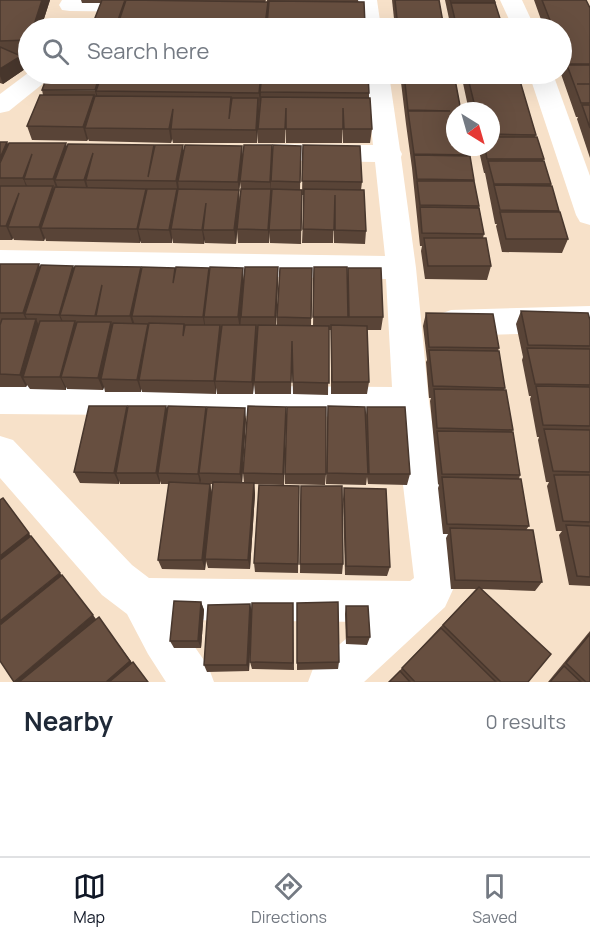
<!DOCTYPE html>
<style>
body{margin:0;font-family:Manrope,sans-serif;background:#f6f6f7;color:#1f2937}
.compass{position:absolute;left:446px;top:102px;width:54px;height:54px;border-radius:50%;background:#fff;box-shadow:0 6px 24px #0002;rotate:143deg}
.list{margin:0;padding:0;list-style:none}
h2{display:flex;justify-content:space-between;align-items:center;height:78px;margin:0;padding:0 24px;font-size:26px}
h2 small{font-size:20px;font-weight:400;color:#747a83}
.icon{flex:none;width:33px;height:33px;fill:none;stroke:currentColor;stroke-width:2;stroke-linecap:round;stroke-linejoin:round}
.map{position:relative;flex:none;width:590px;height:682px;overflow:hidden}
.search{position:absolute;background:#fff;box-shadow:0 6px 24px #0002;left:18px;right:18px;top:18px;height:66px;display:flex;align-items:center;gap:15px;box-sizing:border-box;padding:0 21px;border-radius:33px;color:#747a83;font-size:22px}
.sheet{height:174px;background:#fff}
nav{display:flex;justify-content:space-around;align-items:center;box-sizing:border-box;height:84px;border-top:2px solid #e0e1e3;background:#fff;font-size:16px;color:#747a83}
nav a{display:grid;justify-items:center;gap:3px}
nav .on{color:#111827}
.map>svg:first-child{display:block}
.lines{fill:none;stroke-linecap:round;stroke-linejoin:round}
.street{fill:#fff;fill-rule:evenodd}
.secondary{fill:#fff;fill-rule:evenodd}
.wall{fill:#594437;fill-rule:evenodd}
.shaded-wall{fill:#48372d}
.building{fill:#674f40;stroke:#48372d;stroke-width:1.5}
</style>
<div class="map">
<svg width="590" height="682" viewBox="0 0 590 682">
<rect width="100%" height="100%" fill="#f7e1c9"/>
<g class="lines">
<g class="street">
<polygon points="62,0 148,0 154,1 157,6 154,11 146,12 70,11 62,10 59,5"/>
<polygon points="355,0 377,0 381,28 359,28"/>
<polygon points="28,73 55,74 9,111 0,113 0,94"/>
<polygon points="355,74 389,74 400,150 402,154 401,157 416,268 429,402 456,583 445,607 364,682 308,682 314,666 366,622 176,620 208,666 214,682 166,682 148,654 127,614 102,595 0,478 0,436 13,440 132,565 149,578 410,581 414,578 395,417 0,414 0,384 392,387 386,279 0,272 0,250 385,256 375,162 255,160 246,158 242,152 246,146 255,144 373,145 366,81 359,79"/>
<polygon points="590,306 590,332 451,336 440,332 435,323 440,314 451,310"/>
</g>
<g class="secondary">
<polygon points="500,0 522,0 535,28 513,28"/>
<polygon points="529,74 553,74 590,176 590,225 580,222 576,215"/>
</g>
</g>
<g class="wall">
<polygon points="0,0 50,0 41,28 28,28 28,54 16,54 25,69 3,84 0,83"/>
<polygon points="81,0 266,0 265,2 267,2 267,0 313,0 313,1 313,0 358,0 365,25 365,28 267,28 267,26 267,28 95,28 93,23 101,3 82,3"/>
<polygon points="392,0 439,0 444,28 395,28"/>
<polygon points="445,0 494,0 503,28 451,28"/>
<polygon points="534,0 586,0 590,8 590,158 577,119 578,117 576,117 561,74 561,28 544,28"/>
<polygon points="400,74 454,74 484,234 483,238 491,266 487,280 425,279 421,251 422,246 420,246 412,168 406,124"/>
<polygon points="461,74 518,74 536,135 535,137 544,159 543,161 551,184 551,186 568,239 562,253 502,252 496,226 497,224 495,224 485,173 484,173 479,151 480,148 478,148 478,147 491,147 491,111 469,111"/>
<polygon points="42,90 369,93 369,98 372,129 370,143 343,143 343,126 342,143 286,143 286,123 285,143 258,143 258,130 257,143 173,143 172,139 171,143 89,141 88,139 87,141 32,140 27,126 43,95"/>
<path d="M 0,142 L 7,142 L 8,144 L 67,146 L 154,145 L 154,148 L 184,150 L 242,146 L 243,157 L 272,145 L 272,159 L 301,146 L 300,190 L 302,190 L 301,244 L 270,243 L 269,232 L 269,243 L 238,243 L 237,230 L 236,244 L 205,243 L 205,239 L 204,244 L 173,243 L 172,238 L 172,243 L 141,243 L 141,240 L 140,243 L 46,241 L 45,238 L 44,241 L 14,240 L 13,238 L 12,240 L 0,240 ZM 240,182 L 241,191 L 240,202 L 239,192 Z"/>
<polygon points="303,145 362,182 361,190 366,231 365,244 334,243 334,222 333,243 302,243 304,195 302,195"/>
<polygon points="0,264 40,268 73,266 74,268 142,270 175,268 176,271 210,273 244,281 278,267 278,281 276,326 277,326 277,317 312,268 311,326 313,326 314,267 347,281 348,268 383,317 381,330 367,330 369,382 367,394 331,394 331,330 329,330 328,395 293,394 292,353 291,394 255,394 254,384 253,394 217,394 216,388 216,394 142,392 141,389 141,392 105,392 104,387 103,390 67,389 66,387 66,390 30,389 27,385 26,387 0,387"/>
<polygon points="521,311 590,320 590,586 569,585 559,535 562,531 556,531 547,486 549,482 546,482 538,440 539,437 537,437 530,399 531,396 529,396 522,360 523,357 516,324"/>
<polygon points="426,313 499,348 498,351 505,388 504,390 513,430 512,432 520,475 519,479 529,526 526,530 542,582 535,591 482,589 528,682 389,682 476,589 451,589 446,538 448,534 443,534 438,488 439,485 438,484 430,401 431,398 429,398 426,362 427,360 423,326"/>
<path d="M 166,406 L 167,410 L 207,412 L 246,419 L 242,482 L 244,483 L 243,473 L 286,419 L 284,485 L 254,484 L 255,494 L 250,569 L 208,568 L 206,561 L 205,570 L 162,569 L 158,560 L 169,484 L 161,484 L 160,481 L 160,484 L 120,484 L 119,481 L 119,484 L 80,483 L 74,472 L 128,409 ZM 210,484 L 213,484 L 212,493 Z"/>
<polygon points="328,406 366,415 367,407 410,474 407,485 368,484 367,477 366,485 326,484"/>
<polygon points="285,474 326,474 325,485 285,484"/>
<polygon points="301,486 343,564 342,574 300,573"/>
<polygon points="344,488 390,567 387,576 345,575 343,499"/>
<polygon points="299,497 298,573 255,572 254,563"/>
<polygon points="201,602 204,610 201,648 174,648 170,641"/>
<polygon points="293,603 294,670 252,669 250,662"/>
<polygon points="297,603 339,662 338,669 297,670"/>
<polygon points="250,604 252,613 249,671 207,672 204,665"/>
<polygon points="346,606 370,637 367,645 346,644 345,614"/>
<polygon points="590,631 590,682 548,682"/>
</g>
<g class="shaded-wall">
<polygon points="42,0 50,0 41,28 33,28"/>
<polygon points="125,0 127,13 118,24 119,28 118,28 117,23"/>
<polygon points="268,2 268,15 267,28 265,28"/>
<polygon points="21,56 25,69 3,84 0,76 0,69"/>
<polygon points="100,74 107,74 96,91 99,102 98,104 95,90"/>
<polygon points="261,74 262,74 262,78 260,107 259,93"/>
<polygon points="94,95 97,109 85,128 88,139 87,141 83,127"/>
<polygon points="258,98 259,112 257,143 256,130"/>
<polygon points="173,109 171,129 172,139 171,143 169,129"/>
<polygon points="7,142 12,156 0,178 0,158"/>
<polygon points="66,143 70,157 55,180 59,190 58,193 53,179"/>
<polygon points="183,145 185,159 178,181 179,190 178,195 176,181"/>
<polygon points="272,145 272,159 270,195 270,182"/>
<polygon points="242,146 243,160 239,192 240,204 236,244 234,230 239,193 238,182"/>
<polygon points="93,153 86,180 89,192 88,194 84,180"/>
<polygon points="32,154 24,179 29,190 28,192 23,178"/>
<polygon points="53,186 57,200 41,228 45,238 44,241 39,227"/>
<polygon points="146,189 149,202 138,229 141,240 140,243 137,229"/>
<polygon points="177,189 179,203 171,229 172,238 172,243 169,230"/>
<polygon points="271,189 271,203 269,243 268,230"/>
<polygon points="19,193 8,227 13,238 12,240 6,226"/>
<polygon points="206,203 203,230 205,239 204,244 202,230"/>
<polygon points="39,264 44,278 25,314 29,324 29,326 23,313"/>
<polygon points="73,266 78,279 60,315 65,326 64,328 59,315"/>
<polygon points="141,267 144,280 132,316 135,326 134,329 130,316"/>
<polygon points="278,267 278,281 276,330 275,317"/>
<polygon points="209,268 211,281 204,317 205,325 205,330 203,317"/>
<polygon points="243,268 244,281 240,330 238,317"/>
<polygon points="36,319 42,332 23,377 27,385 26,387 20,375"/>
<polygon points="75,321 80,334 61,377 66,387 66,390 60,377"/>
<polygon points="111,322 115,335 101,379 104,387 103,390 98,378"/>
<polygon points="148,324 151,337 139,380 141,389 141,392 137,380"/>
<polygon points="220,325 222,338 215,381 216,388 216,394 214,381"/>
<polygon points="256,325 257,338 253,394 252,382"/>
<polygon points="127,406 131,418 116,473 119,481 119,484 114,473"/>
<polygon points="166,406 170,418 158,473 160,481 160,484 156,473"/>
<polygon points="206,407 208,419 199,473 201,480 200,484 198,474"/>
<polygon points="286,407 286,419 284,485 283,474"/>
<polygon points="245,408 246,419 242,485 240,474"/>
<polygon points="254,483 255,494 250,569 248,560"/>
<polygon points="210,484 212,494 205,570 202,560"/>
<polygon points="3,498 36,543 0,571 0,556"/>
<polygon points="60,573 67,582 0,636 0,621"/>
<polygon points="201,602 204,610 201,648 198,641"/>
<polygon points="250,604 252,613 249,671 247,665"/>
<polygon points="93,615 99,623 30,682 14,682"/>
<polygon points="104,625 136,668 120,682 106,682"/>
</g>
<g class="building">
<polygon points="0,0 42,0 33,28 28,28 28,40 0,41"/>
<polygon points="102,0 125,0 117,23 93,23"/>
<polygon points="126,0 268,2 265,25 118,24"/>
<polygon points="395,0 439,0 444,28 398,28"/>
<polygon points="450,0 494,0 495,2 451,2"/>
<polygon points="542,0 586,0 590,8 590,64 567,64 561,50 561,28 553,28"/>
<polygon points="269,1 364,2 365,25 267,25"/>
<polygon points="451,3 495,3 503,28 457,28"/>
<polygon points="0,47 21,56 0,69"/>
<polygon points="567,65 590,65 590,84 577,84 590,84 590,103 581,103"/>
<polygon points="48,74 100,74 95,90 42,90"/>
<polygon points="102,74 235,74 234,76 235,74 261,74 259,93 96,91"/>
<polygon points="262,74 368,74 369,93 260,92"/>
<polygon points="404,74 454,74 461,111 455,111 455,147 468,147 470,155 414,154 408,111 450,111 408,110"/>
<polygon points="467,74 518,74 536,135 491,134 491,111 476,111"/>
<polygon points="40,95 94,95 83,127 27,126"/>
<polygon points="95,96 231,97 229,119 232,98 258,98 256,130 171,129 173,109 169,129 85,128"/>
<polygon points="261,97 370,98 372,129 344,129 343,108 343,129 286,129 286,108 285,129 258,129"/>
<polygon points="582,105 590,105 590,128"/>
<polygon points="491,137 537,137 544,159 487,159 485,147 491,147"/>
<polygon points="0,142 7,142 0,158"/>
<polygon points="9,143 66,143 53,179 24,179 32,154 23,178 0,178 0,163"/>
<polygon points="68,144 154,145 148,177 155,145 183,145 176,181 86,180 93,153 84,180 55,180"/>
<polygon points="185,145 242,146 238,182 178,181"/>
<polygon points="244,145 272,145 270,182 240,181"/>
<polygon points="273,145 301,146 300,182 271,181"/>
<polygon points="303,145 360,146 362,182 302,181"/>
<polygon points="414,155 470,156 474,180 417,179"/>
<polygon points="488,161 544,161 551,184 494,184"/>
<polygon points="417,181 474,181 479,206 420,205"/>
<polygon points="494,185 552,186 559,211 500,210"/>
<polygon points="0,186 53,186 39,227 8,227 19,193 6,226 0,226"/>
<polygon points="55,187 146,189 137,229 41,228"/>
<polygon points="147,189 177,189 169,230 138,229"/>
<polygon points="178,189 239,190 234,230 203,230 206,203 202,230 171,229"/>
<polygon points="241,189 271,189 268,230 237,229"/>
<polygon points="272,189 302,190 301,230 269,230"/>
<polygon points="304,189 364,190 366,231 335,230 335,195 334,230 303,229"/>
<polygon points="420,207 479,208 484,234 422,233"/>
<polygon points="500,212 560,212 568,239 506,239"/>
<polygon points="424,238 486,238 491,266 428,266"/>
<polygon points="0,264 39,264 23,313 0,313"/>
<polygon points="41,265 73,266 59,315 25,314"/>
<polygon points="75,266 141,267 130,316 96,316 102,285 95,316 60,315"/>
<polygon points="142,267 175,268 173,283 176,267 209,268 203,317 132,316"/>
<polygon points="210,267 243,268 238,317 204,317"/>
<polygon points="245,267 278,267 275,317 241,317"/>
<polygon points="314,267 347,267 348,317 313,317"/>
<polygon points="280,268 312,268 311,318 277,317"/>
<polygon points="348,268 381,268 383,317 349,317"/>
<polygon points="521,311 588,313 590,320 590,346 528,345"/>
<polygon points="426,313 493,314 499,348 429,347"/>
<polygon points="2,319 36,319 20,375 0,374 0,325"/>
<polygon points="40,321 75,321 60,377 23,377"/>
<polygon points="77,322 111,322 98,378 61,377"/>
<polygon points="113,323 148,324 137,380 101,379"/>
<polygon points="149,323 184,324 183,336 185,325 220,325 214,381 139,380"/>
<polygon points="222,325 256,325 252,382 215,381"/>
<polygon points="258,325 329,326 329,383 293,382 292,341 291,382 254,382"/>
<polygon points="331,325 367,326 369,382 332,382"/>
<polygon points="527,348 590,349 590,385 535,384"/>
<polygon points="429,350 499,351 505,388 433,386"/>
<polygon points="536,386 590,387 590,426 543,425"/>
<polygon points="434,389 506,390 513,430 437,428"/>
<polygon points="89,406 127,406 114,473 74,472"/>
<polygon points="128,406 166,406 156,473 116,473"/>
<polygon points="168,406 206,407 198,474 158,473"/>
<polygon points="248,406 286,407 283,474 243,473"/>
<polygon points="328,406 365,407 368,474 327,473"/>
<polygon points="207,407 245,408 240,474 199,473"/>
<polygon points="287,407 326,407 326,474 285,474"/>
<polygon points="367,407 405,407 410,474 369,474"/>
<polygon points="544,429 590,430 590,472 553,471"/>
<polygon points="437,431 513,432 520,475 442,474"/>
<polygon points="554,475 590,475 590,522 563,521"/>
<polygon points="442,477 521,479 529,526 447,524"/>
<polygon points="169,482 210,484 202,560 158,560"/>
<polygon points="213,482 254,483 248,560 205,559"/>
<polygon points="259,485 299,486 298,564 254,563"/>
<polygon points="301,486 342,486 343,564 300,564"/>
<polygon points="344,488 386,489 390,567 346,566"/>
<polygon points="3,498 29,533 0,556 0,500"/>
<polygon points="566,525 590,526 590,577 577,576"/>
<polygon points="450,528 533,530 542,582 455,580"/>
<polygon points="31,536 60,573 0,621 0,560"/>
<polygon points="62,575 93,615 14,682 0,661 0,625"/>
<polygon points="479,587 551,654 528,682 501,682 443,625"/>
<polygon points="174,601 201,602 198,641 170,641"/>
<polygon points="338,602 339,662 297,663 297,603"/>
<polygon points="252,603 293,603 293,663 250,662"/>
<polygon points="250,604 247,665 204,665 208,605"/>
<polygon points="346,606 368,606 370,637 347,637"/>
<polygon points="99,617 130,661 106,682 19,682"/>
<polygon points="441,628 496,682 415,682 402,668"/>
<polygon points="590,634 590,682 586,682 566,663"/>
<polygon points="133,662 148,682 109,682"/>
<polygon points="564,666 581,682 550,682"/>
<polygon points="400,671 410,682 389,682"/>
</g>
</svg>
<svg class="compass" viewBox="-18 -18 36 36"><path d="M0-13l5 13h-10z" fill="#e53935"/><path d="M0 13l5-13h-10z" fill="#747a83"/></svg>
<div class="search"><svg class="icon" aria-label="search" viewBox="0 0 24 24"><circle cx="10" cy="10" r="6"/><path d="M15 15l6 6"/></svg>Search here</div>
</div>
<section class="sheet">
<h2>Nearby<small>0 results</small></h2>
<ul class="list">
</ul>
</section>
<nav>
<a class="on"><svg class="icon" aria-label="map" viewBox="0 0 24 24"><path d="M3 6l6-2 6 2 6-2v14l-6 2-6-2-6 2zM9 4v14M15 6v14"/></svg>Map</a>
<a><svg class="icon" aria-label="directions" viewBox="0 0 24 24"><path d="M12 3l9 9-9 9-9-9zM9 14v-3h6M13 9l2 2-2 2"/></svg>Directions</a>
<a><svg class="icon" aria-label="saved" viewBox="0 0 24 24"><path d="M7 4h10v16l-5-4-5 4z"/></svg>Saved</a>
</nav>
